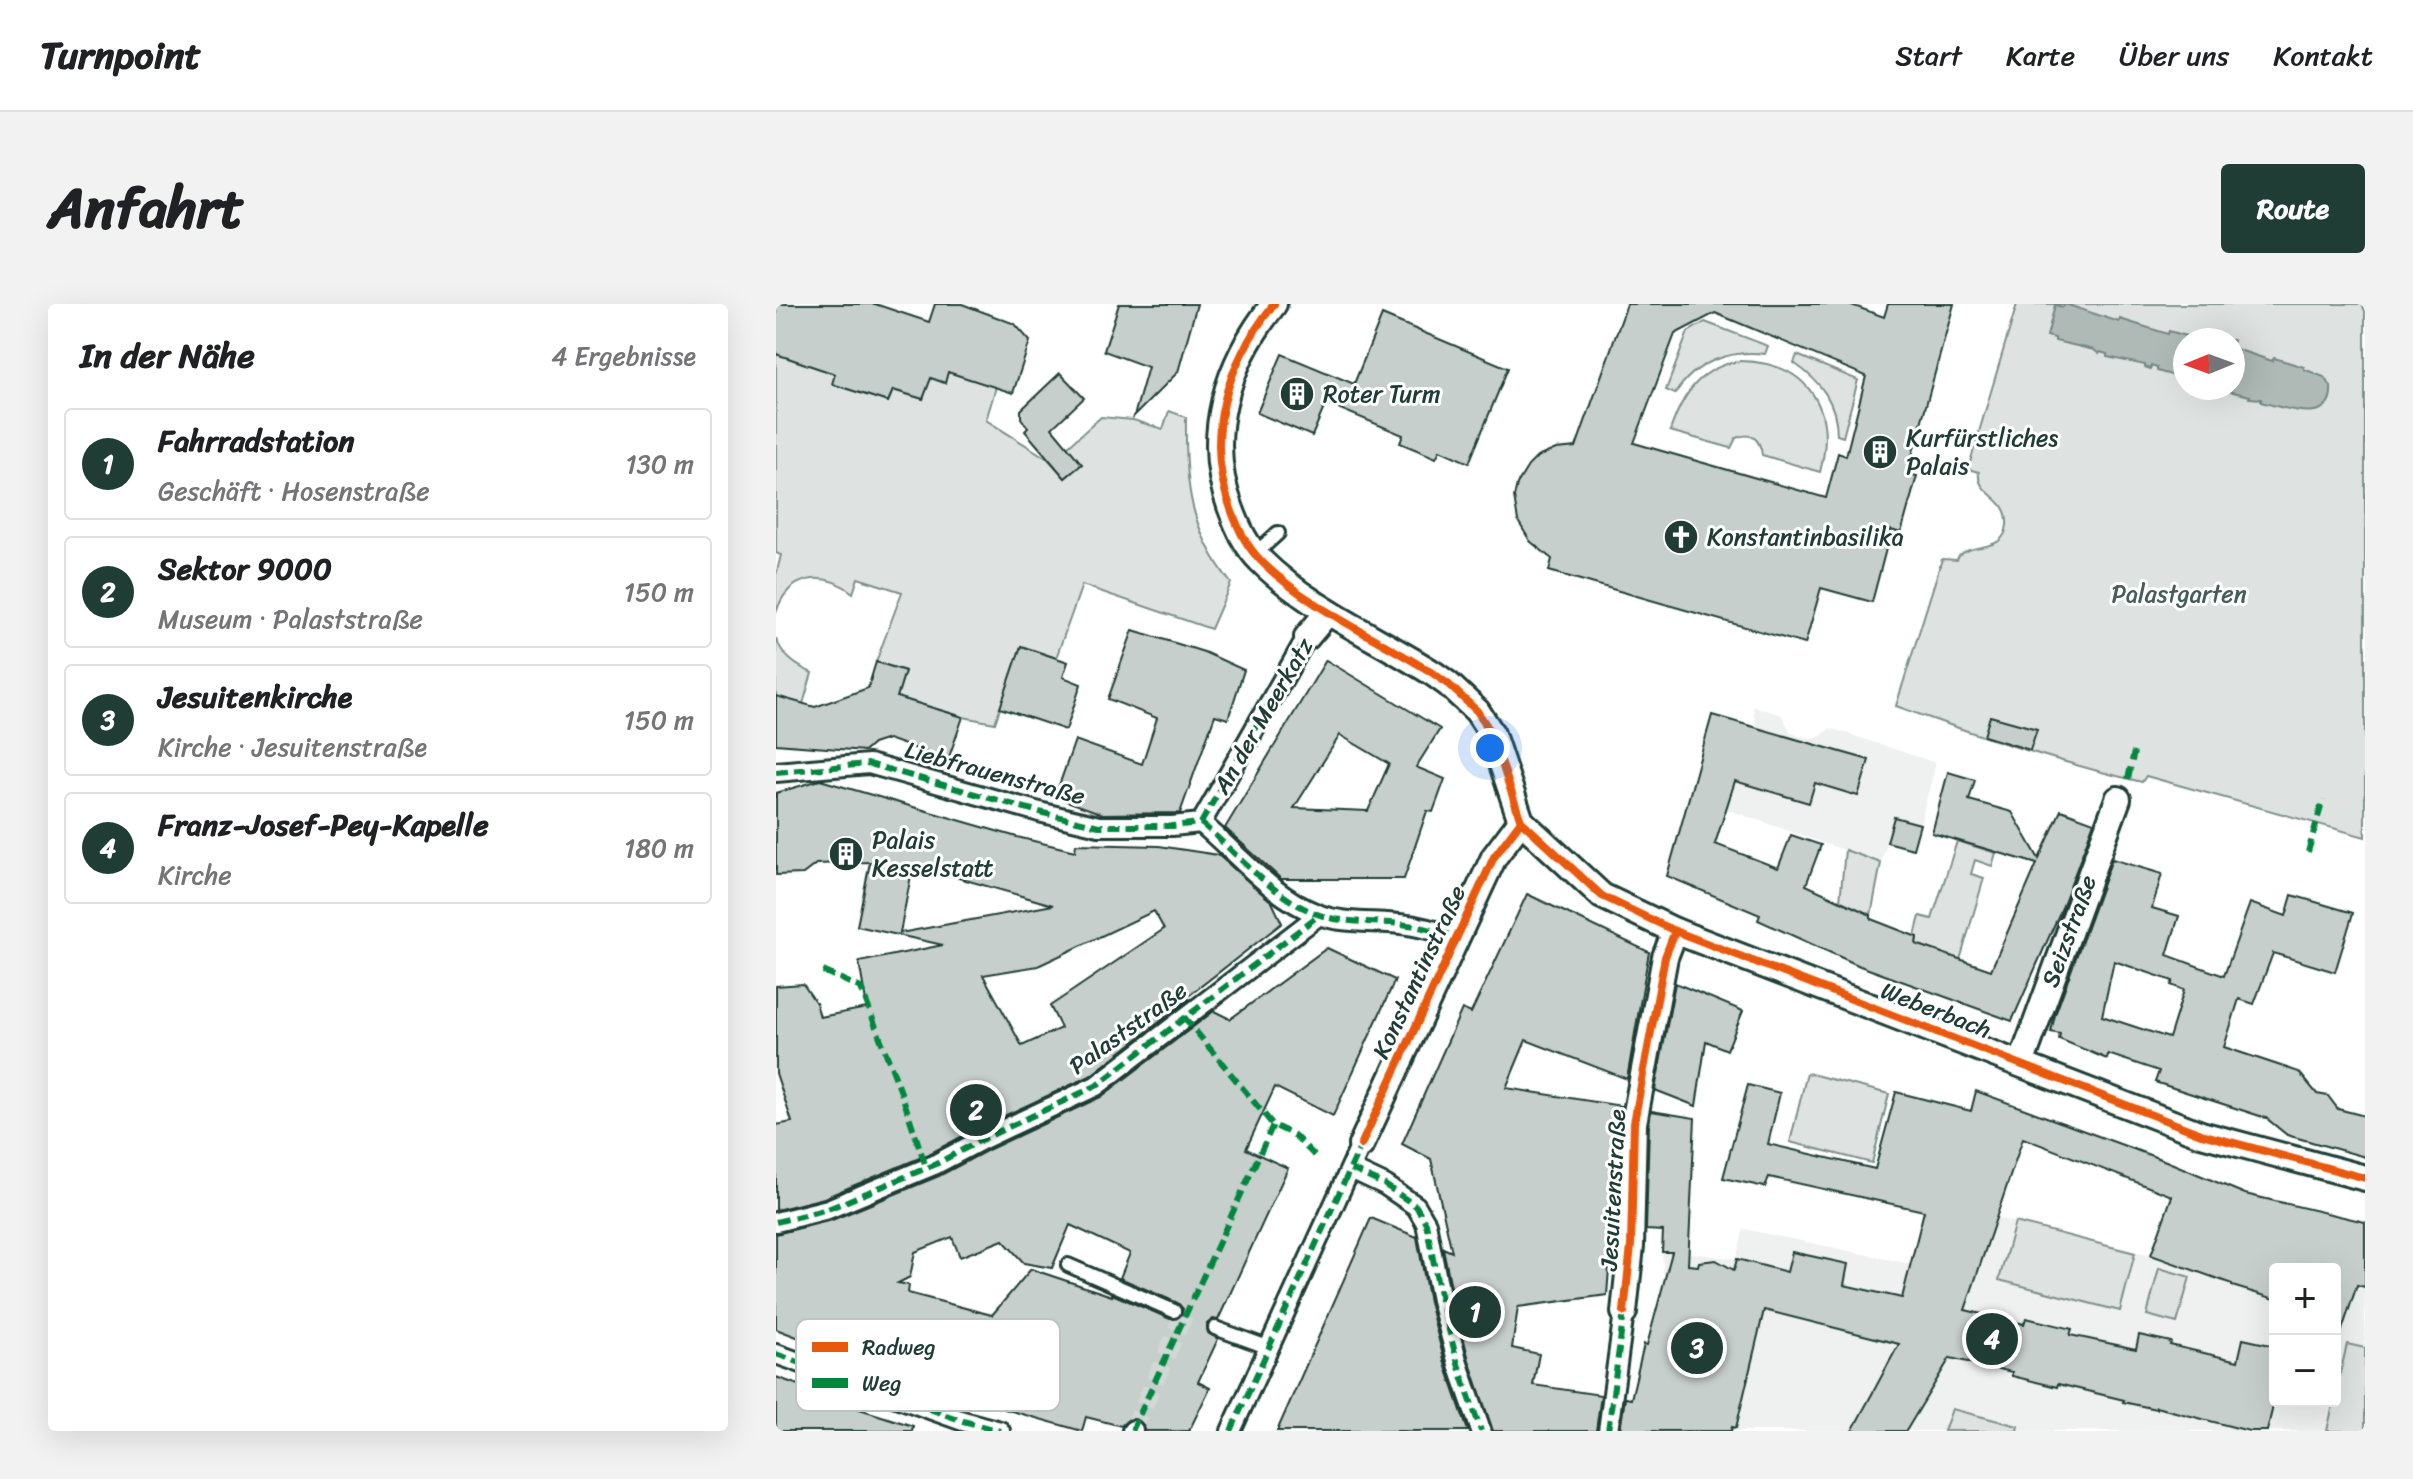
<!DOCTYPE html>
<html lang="de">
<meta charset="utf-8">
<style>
body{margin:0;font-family:Sriracha,sans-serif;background:#f2f2f2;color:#202124}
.controls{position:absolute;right:24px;bottom:24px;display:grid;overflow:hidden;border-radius:8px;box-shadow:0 8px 32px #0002}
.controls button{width:72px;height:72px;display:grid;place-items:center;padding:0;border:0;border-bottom:2px solid #e0e0e0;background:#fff;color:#202124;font:40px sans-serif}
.compass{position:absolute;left:1397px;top:24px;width:72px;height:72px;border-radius:50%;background:#fff;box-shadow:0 8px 32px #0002;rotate:269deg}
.you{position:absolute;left:714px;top:444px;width:28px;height:28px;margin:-20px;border:6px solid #fff;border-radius:50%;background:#1a73e8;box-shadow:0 0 0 12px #1a73e833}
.badge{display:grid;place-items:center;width:52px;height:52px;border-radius:50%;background:#1f3d34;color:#fff;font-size:26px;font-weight:700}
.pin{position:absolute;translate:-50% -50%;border:4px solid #fff;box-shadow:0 2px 8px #0006}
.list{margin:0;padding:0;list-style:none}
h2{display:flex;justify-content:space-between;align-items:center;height:104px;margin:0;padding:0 32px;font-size:34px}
h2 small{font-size:26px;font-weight:400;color:#757577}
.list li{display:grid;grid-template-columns:52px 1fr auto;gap:24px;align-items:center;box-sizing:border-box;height:112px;margin:0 16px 16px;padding:0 16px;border:2px solid #e0e0e0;border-radius:8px}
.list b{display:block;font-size:30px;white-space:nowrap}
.list p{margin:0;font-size:26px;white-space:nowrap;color:#757577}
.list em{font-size:26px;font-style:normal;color:#757577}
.map{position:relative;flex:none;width:1589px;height:1127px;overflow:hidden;border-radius:8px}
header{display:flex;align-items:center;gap:48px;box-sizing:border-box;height:112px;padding:0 40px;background:#fff;border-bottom:2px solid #e0e0e0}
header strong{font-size:38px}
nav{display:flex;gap:44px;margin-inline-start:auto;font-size:28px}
.intro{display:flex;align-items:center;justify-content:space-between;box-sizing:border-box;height:192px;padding:0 48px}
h1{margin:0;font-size:56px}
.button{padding:20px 36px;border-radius:8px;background:#1f3d34;color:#fff;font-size:28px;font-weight:700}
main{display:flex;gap:48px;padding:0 48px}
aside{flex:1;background:#fff;border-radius:8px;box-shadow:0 8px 32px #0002}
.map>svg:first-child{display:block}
.built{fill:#eef1f0}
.green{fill:#dee3e2;stroke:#7e908b;stroke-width:2;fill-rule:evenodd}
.water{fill:#afbab7;stroke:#758883;stroke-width:2}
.building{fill:#c7cfcc;stroke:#1f3d34;stroke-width:2;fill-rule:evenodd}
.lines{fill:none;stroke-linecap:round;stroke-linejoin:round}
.pedestrian-tunnel{stroke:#d2d8d6;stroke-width:18;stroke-dasharray:18 9;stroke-linecap:butt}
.service-casing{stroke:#1f3d34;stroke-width:18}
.pedestrian-casing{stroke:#1f3d34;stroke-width:24}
.minor-casing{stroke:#1f3d34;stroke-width:30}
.service{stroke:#fff;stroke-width:12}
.pedestrian{stroke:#fff;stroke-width:18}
.minor{stroke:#fff;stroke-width:24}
.quiet{stroke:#00873e;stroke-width:6;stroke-dasharray:12 6;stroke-linecap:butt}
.cycleway-casing{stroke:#fff;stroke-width:13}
.cycleway{stroke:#e8590c;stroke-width:8}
.labels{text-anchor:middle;stroke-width:6;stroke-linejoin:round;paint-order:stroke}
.poi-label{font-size:24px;fill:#1f3d34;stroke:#fff;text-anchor:start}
.park-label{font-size:24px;fill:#455e57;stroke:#fff}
.street-label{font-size:24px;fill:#1f3d34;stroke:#fff}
.key{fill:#fff;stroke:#bcc5c2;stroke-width:2}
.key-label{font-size:22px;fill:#1f3d34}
</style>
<header>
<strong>Turnpoint</strong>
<nav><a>Start</a><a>Karte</a><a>Über uns</a><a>Kontakt</a></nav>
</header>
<div class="intro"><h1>Anfahrt</h1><a class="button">Route</a></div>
<main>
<aside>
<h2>In der Nähe<small>4 Ergebnisse</small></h2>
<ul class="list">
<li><span class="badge">1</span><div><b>Fahrradstation</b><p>Geschäft · Hosenstraße</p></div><em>130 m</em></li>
<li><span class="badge">2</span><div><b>Sektor 9000</b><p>Museum · Palaststraße</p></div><em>150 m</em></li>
<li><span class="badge">3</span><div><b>Jesuitenkirche</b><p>Kirche · Jesuitenstraße</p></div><em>150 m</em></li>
<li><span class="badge">4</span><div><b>Franz-Josef-Pey-Kapelle</b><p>Kirche</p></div><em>180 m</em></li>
</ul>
</aside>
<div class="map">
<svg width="1589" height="1127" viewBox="0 0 1589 1127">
<rect width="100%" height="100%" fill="#fff"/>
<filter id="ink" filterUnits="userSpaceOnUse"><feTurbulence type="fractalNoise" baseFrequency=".0125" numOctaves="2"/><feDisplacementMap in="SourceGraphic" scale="16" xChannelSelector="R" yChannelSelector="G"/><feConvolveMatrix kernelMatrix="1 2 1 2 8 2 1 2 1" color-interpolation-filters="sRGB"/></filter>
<g filter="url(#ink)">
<g class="built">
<polygon points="977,402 1006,411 1014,427 1022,432 1035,434 1045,432 1054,424 1160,459 1144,520 1118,514 1105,559 950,505 970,438 980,424"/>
<polygon points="1220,914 1375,951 1456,982 1499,995 1499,1097 1559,1097 1559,1013 1570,1016 1581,981 1589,983 1589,1127 854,1127 888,977 886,948 903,947 960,955 968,925 1135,960 1202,967"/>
</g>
<g class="green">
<path d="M 1241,0 L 1586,0 L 1589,7 L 1589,533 L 1370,472 L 1366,478 C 1283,459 1200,431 1120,402 L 1166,255 L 1181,256 L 1182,253 C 1196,237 1228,250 1231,221 C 1233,191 1200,192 1203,168 L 1192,165 ZM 1409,36 L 1457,36 L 1457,84 L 1409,84 Z"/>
<path d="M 929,18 L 992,42 L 989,50 C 953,45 918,59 899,90 L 890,86 L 912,28 Z"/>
<path d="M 0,50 L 60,68 L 57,80 L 112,98 L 117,86 L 147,95 L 155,74 L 168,79 L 172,68 L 220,83 L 210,116 L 272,155 L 289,174 L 305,160 L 291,143 L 325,113 L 357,116 L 387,125 L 393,107 L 410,113 C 409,180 413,224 455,279 L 435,325 L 306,281 L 280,354 L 245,342 L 219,419 L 187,413 L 121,393 L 129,367 L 100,358 L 126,288 L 82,274 L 77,289 C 48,266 12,270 0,309 L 0,271 L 5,251 L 0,249 Z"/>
<path d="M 1021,51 L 1082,76 L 1067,133 L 1061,131 C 1061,98 1044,77 1018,59 Z"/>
<path d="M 964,57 C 1032,58 1061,104 1044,168 L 986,151 C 984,135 976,127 960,134 L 955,144 L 894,127 C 906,91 924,63 964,57 Z"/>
<path d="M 0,334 C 6,352 19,361 36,369 L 27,400 L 0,392 Z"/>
<polygon points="1181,537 1220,549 1216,562 1199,556 1195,570 1208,574 1184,656 1140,640 1141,634 1139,632 1144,612 1156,615"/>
<polygon points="1069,546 1105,559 1095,611 1064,597"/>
<polygon points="1031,769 1113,790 1096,859 1014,838"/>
<polygon points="1239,918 1359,949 1344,1007 1223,976"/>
<polygon points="1383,964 1414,973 1401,1019 1371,1011"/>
<polygon points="1571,1040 1589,1044 1589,1127 1551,1127"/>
<polygon points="1176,1105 1242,1122 1241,1127 1168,1127"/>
</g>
<g class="water">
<polygon points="1289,0 1343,18 1344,15 1392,30 1393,27 1425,36 1409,36 1409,75 1381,67 1381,64 1375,62 1374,65 1369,63 1369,61 1331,53 1331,50 1324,48 1323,50 1318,46 1279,37 1279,34 1271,32 1279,1 1287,3"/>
<path d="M 1457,44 L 1496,57 L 1498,54 L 1528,63 L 1528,65 L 1548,73 L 1555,82 C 1558,123 1509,104 1485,98 L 1485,95 L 1473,94 L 1474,92 L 1439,84 L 1457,84 Z"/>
</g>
<g class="building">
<polygon points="0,0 99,0 153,18 159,0 186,0 239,20 254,37 237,89 172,68 169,79 155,74 147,95 117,86 112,98 56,80 59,70 0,50"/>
<polygon points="343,0 421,0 402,68 358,112 372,63 328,47"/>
<path d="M 851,0 L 1073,0 L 1108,13 L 1112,0 L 1178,0 L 1131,170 L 1141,172 L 1125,229 L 1115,226 L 1096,298 L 1045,284 L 1029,340 L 773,267 L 776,255 L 754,237 L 742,217 L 738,193 L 741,180 L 752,162 L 761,153 L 780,145 L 800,143 ZM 939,9 L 1090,72 L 1070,152 L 1062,149 L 1050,194 L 858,139 L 899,30 Z"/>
<polygon points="606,11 732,64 693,159 664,146 660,154 624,139 627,131 550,99 536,132 481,109 506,50 578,80"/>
<polygon points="284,69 308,94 276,124 306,160 289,174 249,127 252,124 245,114 245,106"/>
<polygon points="357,326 428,348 468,366 452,415 439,411 404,509 327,510 279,493 299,436 366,460 381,414 332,395"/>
<polygon points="245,342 292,358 287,373 305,380 290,426 224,404"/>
<path d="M 550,356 L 664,425 L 640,463 L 669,475 L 657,508 L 651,507 L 628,575 L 505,575 L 449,524 ZM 564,431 L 613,460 L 592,507 L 518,504 Z"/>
<polygon points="100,358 129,367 121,393 187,413 172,456 112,435 97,440 89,447 0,440 0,392 39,403 92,384"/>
<polygon points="936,411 1093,456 1082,492 1039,479 1033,499 959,477 939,540 1002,564 1015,531 1045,541 1030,581 1095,611 1095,615 1141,633 1140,640 1215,666 1261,560 1156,529 1172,468 1199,476 1193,496 1236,508 1263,555 1285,506 1318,518 1288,599 1236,717 1084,662 982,616 984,611 891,572"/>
<polygon points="1214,412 1261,425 1254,446 1208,432"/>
<path d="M 44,476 L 241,533 L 299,547 L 300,540 L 383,542 L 442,551 L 496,598 L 506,619 L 410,694 L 413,695 L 314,772 L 202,824 L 153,850 L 48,894 L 0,906 L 0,821 L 16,818 L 0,769 L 0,682 L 27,680 L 40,699 L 44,713 L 91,704 L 83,658 L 167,641 L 81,622 L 94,558 L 40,560 L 27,570 L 0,571 L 0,489 ZM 137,561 L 277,601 L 124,629 ZM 378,607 L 388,625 L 274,702 L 285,724 L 246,742 L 207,671 L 262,662 Z"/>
<polygon points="1118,513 1144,520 1137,545 1111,538"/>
<path d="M 1336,555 L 1386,570 L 1376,604 L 1403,612 L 1391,651 L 1448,672 L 1474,599 L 1510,612 L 1516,591 L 1577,609 L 1559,668 L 1497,649 L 1478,700 L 1463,695 L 1448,743 L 1523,768 L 1541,790 L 1552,792 L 1562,805 L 1589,812 L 1589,853 L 1511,831 L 1490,814 L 1379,778 L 1383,767 L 1332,750 L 1331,755 L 1283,735 L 1284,730 L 1275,728 L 1279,711 ZM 1338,657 L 1397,677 L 1395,681 L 1408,686 L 1393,734 L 1326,712 Z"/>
<polygon points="751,590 873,648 851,775 750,736 730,784 846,802 843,819 840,924 836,924 831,991 742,1003 736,1044 763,1050 757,1081 825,1091 820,1127 717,1127 693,1056 677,993 667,944 676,948 655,855 626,840 686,705 695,709"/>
<path d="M 551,644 L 619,676 L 557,812 L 499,783 L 470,845 L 512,864 L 442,1016 L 437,1015 L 431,1020 L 432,1029 L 442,1035 L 422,1078 L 434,1084 L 413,1127 L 369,1127 L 366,1118 L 359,1114 L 353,1115 L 345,1122 L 310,1113 L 306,1127 L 151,1083 L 0,1025 L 0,930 L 56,916 L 163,872 L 212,846 L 325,793 L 438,707 L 454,715 ZM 294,921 L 354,949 L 344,974 L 402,999 L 407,1005 L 404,1014 L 394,1015 L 336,990 L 336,992 L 255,965 L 216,1011 L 132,989 L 133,981 L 122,979 L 134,973 L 139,948 L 176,933 L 184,953 L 227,936 L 248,959 L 276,964 Z"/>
<polygon points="899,679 967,707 951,746 930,737 920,802 879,786"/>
<polygon points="972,781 1004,789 992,840 1099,865 1120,788 1195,807 1200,787 1390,857 1469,890 1589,918 1589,983 1581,981 1563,1035 1559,1034 1559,965 1499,965 1499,995 1456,982 1456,980 1375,951 1396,892 1247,834 1189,1006 1248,1020 1250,1014 1296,1025 1294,1031 1360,1045 1363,1031 1395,1038 1394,1041 1462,1057 1467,1035 1499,1042 1499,1094 1491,1127 1473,1127 1380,1103 1380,1105 1347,1098 1348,1096 1282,1080 1281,1083 1236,1072 1236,1068 1174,1054 1130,1127 1076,1127 1123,1040 988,1006 960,1124 956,1123 955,1127 844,1127 849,1094 855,1095 868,1040 871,1041 896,948 886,948 887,927 870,926 873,821 875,807 919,814 912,961 922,962 923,958 940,956 958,966 961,955 1011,968 1016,948 1072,960 1068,981 1126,994 1148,907 993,873 989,883 947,874"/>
<polygon points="595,914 641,933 653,998 670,1063 692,1127 501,1127"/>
<polygon points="0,1073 28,1083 27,1087 137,1122 136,1127 0,1127"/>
</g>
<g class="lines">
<polyline class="pedestrian-tunnel" points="357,1126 408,1011"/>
<g class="service-casing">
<g id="service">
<polyline points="479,250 502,229"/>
<polyline points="292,961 398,1007"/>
<polyline points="439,1024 494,1044"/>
</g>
</g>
<g class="pedestrian-casing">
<g id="pedestrian">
<polyline points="0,468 93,460 267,509 323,522 396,522 425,519"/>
<path d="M 425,519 C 462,550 495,592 541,610 C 569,621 602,616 632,621 C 648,623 664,629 680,632"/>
<polyline points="425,519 531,333"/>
<polyline points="575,865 609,881 640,902 650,919 665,996 682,1060 705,1127"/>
<polyline points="0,918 52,905 158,861 207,835 320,782 543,611"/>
<polyline points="0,1050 187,1117 224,1127"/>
<polyline points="356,1127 357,1126"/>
<polyline points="455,1127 585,841"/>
<polyline points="832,1127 848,1008"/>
</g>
</g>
<g class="minor-casing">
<g id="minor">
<path d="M 498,0 C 451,59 427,132 455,205 C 462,224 470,242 485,257 C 532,304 602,334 658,370 L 672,380 L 701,407 L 716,430 L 745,517 L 826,592 L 899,627 L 1425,830 L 1589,874"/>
<polyline points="531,333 552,308"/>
<polyline points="1245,760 1342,495"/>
<polyline points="585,841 718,553 745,517"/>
<polyline points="848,1008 855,942 858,819 889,653 899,627"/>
</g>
</g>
<use href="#service" class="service"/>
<use href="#pedestrian" class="pedestrian"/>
<use href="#minor" class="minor"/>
<g class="quiet">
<polyline points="556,101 563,85"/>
<polyline points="0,468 93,460 267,509 323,522 396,522 425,519"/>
<polyline points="1352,475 1358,448"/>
<path d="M 425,519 C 462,550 495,592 541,610 C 569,621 602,616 632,621 C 648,623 664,629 680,632"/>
<polyline points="425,519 531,333"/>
<polyline points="1532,548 1547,496"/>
<polyline points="47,667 85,684 126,791 150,863"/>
<polyline points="408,713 497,821 518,831 542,855"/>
<polyline points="575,865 609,881 640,902 650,919 665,996 682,1060 705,1127"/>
<polyline points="0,918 52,905 158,861 207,835 320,782 543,611"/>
<polyline points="0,1050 187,1117 224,1127"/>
<polyline points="356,1127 497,821"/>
<polyline points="455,1127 585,841"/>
<polyline points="832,1127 848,1008"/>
</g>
<g class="cycleway-casing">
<g id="cycleway">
<path d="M 498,0 C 451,59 427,132 455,205 C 462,224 470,242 485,257 C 532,304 602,334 658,370 L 672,380 L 701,407 L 716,430 L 745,517 L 826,592 L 899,627 L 1425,830 L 1589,874"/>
<polyline points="585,841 718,553 745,517"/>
<polyline points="848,1008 855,942 858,819 889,653 899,627"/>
</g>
</g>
<use href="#cycleway" class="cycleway"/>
</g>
</g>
<defs>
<g id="building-disc" transform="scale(1.8)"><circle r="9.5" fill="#1f3d34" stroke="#fff"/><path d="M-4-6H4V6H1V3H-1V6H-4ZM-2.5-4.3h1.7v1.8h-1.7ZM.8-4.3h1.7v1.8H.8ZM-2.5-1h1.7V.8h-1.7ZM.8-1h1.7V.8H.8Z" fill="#fff"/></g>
<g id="church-disc" transform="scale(1.8)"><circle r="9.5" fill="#1f3d34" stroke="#fff"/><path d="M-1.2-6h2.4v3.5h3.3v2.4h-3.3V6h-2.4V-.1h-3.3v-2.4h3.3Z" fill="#fff"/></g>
</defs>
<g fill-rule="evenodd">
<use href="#building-disc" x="521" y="90"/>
<use href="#building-disc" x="1104" y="148"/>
<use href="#church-disc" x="905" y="233"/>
<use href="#building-disc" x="70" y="550"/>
</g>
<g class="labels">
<g class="poi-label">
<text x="547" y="98">Roter Turm</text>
<text x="1130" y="142">Kurfürstliches<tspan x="1130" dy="28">Palais</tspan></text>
<text x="931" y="241">Konstantinbasilika</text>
<text x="96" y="544">Palais<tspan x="96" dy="28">Kesselstatt</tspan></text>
</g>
<g class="park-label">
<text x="1403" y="298">Palastgarten</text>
</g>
<g class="street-label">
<text transform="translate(487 412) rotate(-60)" y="8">An der Meerkatz</text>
<text transform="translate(219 469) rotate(15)" y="8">Liebfrauenstraße</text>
<text transform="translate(1293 627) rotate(-70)" y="8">Seizstraße</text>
<text transform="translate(643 668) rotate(-65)" y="8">Konstantinstraße</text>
<text transform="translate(1160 706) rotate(21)" y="8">Weberbach</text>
<text transform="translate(352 724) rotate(-36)" y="8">Palaststraße</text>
<text transform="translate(837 886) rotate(-87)" y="8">Jesuitenstraße</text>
</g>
</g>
<rect x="20" y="1015" width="264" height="92" rx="12" class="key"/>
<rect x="36" y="1038" width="36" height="10" fill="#e8590c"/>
<rect x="36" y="1074" width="36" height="10" fill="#00873e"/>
<g class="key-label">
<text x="86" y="1051">Radweg</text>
<text x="86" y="1087">Weg</text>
</g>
</svg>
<div class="controls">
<button>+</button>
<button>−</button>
</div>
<svg class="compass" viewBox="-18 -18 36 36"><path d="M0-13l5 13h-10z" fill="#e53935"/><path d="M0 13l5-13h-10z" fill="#757577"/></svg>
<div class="you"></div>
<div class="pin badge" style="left:699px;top:1008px">1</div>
<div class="pin badge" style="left:200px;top:806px">2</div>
<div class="pin badge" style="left:921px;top:1044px">3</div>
<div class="pin badge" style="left:1216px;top:1035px">4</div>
</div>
</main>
